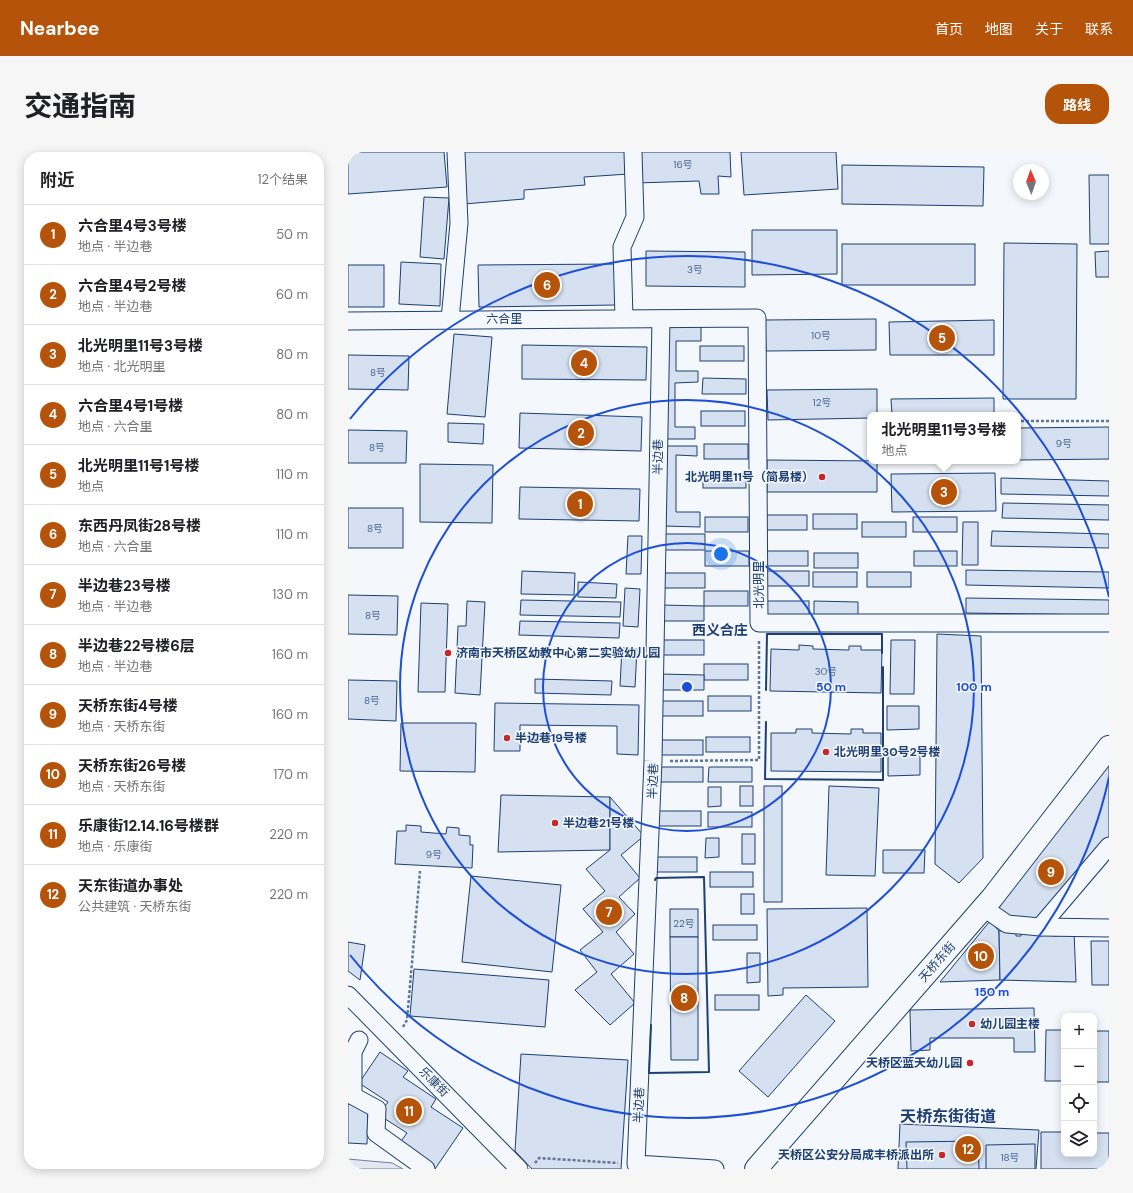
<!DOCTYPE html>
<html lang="zh">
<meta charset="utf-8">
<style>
body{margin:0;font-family:"DM Sans","Noto Sans SC",sans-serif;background:#f6f6f6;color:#202124}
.controls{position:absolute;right:12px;bottom:12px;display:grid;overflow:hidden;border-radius:8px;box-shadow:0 2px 10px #0003}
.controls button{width:36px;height:36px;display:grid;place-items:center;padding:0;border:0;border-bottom:1px solid #e0e0e0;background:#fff;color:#202124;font:20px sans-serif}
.compass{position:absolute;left:665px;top:12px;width:36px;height:36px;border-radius:50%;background:#fff;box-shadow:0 2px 10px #0003;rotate:358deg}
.you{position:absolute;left:373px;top:402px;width:14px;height:14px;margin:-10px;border:3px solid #fff;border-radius:50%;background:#1a73e8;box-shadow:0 0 0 6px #1a73e833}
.badge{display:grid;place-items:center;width:26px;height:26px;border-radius:50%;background:#b45309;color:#fff;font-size:13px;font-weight:700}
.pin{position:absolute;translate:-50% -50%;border:2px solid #fff;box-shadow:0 1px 4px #0006}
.popup{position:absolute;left:519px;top:260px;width:154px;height:52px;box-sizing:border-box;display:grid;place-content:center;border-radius:8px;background:#fff;filter:drop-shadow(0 1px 3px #0005);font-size:13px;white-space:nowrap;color:#757577}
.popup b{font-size:15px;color:#202124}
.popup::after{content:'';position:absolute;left:50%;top:100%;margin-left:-8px;border:8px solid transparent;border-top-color:#fff}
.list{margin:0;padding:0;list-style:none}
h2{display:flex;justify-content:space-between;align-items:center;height:52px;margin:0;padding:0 16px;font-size:17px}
h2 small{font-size:13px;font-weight:400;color:#757577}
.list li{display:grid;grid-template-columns:26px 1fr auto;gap:12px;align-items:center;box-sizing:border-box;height:60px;padding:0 16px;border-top:1px solid #e0e0e0}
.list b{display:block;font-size:15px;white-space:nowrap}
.list p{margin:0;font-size:13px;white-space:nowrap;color:#757577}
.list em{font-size:13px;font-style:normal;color:#757577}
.icon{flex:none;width:22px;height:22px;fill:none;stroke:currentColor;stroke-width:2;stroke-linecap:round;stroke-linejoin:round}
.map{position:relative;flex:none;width:761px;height:1017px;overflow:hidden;border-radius:16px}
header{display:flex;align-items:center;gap:24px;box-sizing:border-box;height:56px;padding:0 20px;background:#b45309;color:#fff}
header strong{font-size:19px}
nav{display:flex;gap:22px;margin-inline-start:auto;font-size:14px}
.intro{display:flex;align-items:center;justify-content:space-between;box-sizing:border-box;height:96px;padding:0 24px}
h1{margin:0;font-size:28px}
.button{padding:10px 18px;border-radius:16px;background:#b45309;color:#fff;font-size:14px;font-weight:700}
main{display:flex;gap:24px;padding:0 24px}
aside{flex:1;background:#fff;border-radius:16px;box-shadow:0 2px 10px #0003}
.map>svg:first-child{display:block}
.parking{fill:#e3e8f0;stroke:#687fa3}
.building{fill:#d5e0f0;stroke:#1d3f73}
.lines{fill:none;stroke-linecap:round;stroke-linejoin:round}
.minor-casing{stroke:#1d3f73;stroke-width:19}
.tertiary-casing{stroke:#1d3f73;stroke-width:24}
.path{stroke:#5e769c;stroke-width:2.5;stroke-dasharray:3 2;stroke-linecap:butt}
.minor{stroke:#f4f7fb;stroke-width:17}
.tertiary{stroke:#f4f7fb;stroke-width:22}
.wall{stroke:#1d3f73;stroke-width:2}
.ring{fill:none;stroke:#1d4ed8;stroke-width:2}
.poi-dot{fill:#c62828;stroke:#f4f7fb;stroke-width:1.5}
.labels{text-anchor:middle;stroke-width:3;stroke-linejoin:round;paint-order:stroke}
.number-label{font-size:10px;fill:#4b6792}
.street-label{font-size:12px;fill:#1d3f73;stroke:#f4f7fb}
.poi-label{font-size:12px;font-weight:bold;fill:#1d3f73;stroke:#f4f7fb;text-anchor:start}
.quarter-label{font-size:14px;font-weight:bold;fill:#1d3f73;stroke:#f4f7fb}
.district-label{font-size:16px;font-weight:bold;fill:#1d3f73;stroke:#f4f7fb}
.centre{fill:#1d4ed8;stroke:#f4f7fb;stroke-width:2}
.ring-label{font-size:12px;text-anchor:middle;font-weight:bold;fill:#1d4ed8;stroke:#f4f7fb;stroke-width:3;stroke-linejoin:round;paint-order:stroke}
</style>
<header>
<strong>Nearbee</strong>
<nav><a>首页</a><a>地图</a><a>关于</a><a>联系</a></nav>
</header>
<div class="intro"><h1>交通指南</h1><a class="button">路线</a></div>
<main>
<aside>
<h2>附近<small>12个结果</small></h2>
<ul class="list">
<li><span class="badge">1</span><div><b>六合里4号3号楼</b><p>地点 · 半边巷</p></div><em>50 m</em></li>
<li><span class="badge">2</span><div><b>六合里4号2号楼</b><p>地点 · 半边巷</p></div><em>60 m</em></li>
<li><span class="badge">3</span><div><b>北光明里11号3号楼</b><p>地点 · 北光明里</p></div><em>80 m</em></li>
<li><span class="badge">4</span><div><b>六合里4号1号楼</b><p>地点 · 六合里</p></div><em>80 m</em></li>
<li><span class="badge">5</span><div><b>北光明里11号1号楼</b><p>地点</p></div><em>110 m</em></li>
<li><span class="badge">6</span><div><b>东西丹凤街28号楼</b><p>地点 · 六合里</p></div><em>110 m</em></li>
<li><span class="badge">7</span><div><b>半边巷23号楼</b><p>地点 · 半边巷</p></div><em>130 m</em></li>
<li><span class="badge">8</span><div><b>半边巷22号楼6层</b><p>地点 · 半边巷</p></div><em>160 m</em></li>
<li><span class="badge">9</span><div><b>天桥东街4号楼</b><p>地点 · 天桥东街</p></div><em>160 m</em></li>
<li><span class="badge">10</span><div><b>天桥东街26号楼</b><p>地点 · 天桥东街</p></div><em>170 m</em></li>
<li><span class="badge">11</span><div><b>乐康街12.14.16号楼群</b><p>地点 · 乐康街</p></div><em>220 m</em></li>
<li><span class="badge">12</span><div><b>天东街道办事处</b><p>公共建筑 · 天桥东街</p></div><em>220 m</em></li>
</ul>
</aside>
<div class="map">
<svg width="761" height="1017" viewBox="0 0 761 1017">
<rect width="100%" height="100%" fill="#f4f7fb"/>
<polygon class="parking" points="0,1007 44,1011 55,1017 0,1017"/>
<g class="building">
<polygon points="10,0 96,0 99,35 0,42 0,1"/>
<polygon points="113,0 279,0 280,22 236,25 237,33 176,38 176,47 116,52"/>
<polygon points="287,0 382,0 383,25 370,24 371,42 353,42 351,29 288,31"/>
<polygon points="393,0 488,0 490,37 396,43"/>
<polygon points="494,13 636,15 635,54 494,52"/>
<polygon points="741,23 761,23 761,92 742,92"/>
<polygon points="76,45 101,46 96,107 72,105"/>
<polygon points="404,78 489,78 489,122 404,123"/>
<polygon points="656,91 729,92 728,247 655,247"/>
<rect x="494" y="92" width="133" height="41"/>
<polygon points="298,99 397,100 397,135 298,134"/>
<polygon points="761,99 761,125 748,125 747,100"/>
<polygon points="53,110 93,112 92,154 51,152"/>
<polygon points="268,112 268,153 131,155 130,113"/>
<rect x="0" y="113" width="36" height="42"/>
<polygon points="528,167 528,198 418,199 417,168"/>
<polygon points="646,168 646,203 542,203 541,170"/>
<polygon points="318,171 353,171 353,189 328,189 328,219 350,219 350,230 327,231 327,275 347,275 347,287 319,287"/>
<polygon points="106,182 144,185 137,265 99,262"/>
<polygon points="174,193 299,195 298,228 174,227"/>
<rect x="352" y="194" width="44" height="15"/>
<polygon points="0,203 61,204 60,238 0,237"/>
<polygon points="355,226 398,227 398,242 354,242"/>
<polygon points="529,237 529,263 522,263 522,266 420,268 419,238"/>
<polygon points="646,246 646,263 544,263 543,247"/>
<rect x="353" y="259" width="44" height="15"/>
<polygon points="172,261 294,265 293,299 171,296"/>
<polygon points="100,271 136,272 135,292 100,290"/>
<polygon points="761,275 761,307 670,308 670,276"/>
<polygon points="0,278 59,279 58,311 0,311"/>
<rect x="356" y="292" width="44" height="15"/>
<polygon points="316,294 349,294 349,304 328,303 328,360 352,360 352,375 316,374"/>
<polygon points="419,308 529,309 529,340 419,340"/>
<polygon points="72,312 145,313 144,371 72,370"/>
<rect x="355" y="321" width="43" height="15"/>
<polygon points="647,321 648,359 544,360 543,322"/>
<polygon points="653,326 761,329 761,344 653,342"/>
<polygon points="172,335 292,337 291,369 171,367"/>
<polygon points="655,351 761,353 761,368 654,366"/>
<rect x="0" y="356" width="55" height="40"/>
<rect x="465" y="362" width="44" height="15"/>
<rect x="416" y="363" width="43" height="15"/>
<rect x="357" y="365" width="43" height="15"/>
<rect x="565" y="365" width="44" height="15"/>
<rect x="514" y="370" width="44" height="15"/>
<polygon points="615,370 630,370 630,413 614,413"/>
<polygon points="644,379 761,382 761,396 643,394"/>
<rect x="313" y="382" width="44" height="16"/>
<polygon points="280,384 294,384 293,422 278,422"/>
<rect x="357" y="399" width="44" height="15"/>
<rect x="416" y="399" width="44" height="15"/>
<rect x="566" y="399" width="43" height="15"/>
<rect x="466" y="401" width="44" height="15"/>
<polygon points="618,418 761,420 761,436 618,433"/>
<polygon points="174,419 227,421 226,443 173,442"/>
<rect x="417" y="419" width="44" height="15"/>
<rect x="465" y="420" width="44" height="15"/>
<rect x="519" y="420" width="44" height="15"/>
<rect x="313" y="421" width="44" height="15"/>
<polygon points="230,430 269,432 268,446 230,445"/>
<polygon points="277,436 292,437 290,475 275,474"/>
<rect x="356" y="439" width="44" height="15"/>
<polygon points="0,443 50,444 49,483 0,482"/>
<polygon points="618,446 761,448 761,463 618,461"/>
<polygon points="173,448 273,450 272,465 172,463"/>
<polygon points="119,449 137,450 132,543 107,541 110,474 118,474"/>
<rect x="417" y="449" width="44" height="15"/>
<polygon points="466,449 510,450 510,465 466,465"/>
<polygon points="73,451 100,452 97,540 70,540"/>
<polygon points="313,453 356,454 356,469 313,469"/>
<polygon points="172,469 272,471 271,486 171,483"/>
<polygon points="589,482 633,484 635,706 611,731 587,712"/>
<rect x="312" y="488" width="44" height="15"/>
<polygon points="543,488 567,488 566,542 542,542"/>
<polygon points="451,493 465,494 465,497 501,498 501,494 513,494 513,498 534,498 533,541 422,539 423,497 451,498"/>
<polygon points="274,496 289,497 287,535 272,534"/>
<rect x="356" y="512" width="44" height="16"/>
<polygon points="312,522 356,523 356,538 312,538"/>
<polygon points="187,527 264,529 263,543 187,541"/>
<polygon points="0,528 49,529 48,569 0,567"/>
<rect x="360" y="544" width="43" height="15"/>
<rect x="312" y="549" width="43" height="15"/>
<polygon points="147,551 291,553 290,603 269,602 269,574 172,573 172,599 146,599"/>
<polygon points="539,554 571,554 571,577 539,578"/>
<polygon points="53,571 128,571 127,620 52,619"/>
<polygon points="448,577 464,577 464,581 503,582 503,577 515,577 515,581 533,581 533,620 423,619 423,581 448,581"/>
<rect x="358" y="585" width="44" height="15"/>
<rect x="311" y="588" width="44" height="15"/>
<polygon points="572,600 572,623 540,624 540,601"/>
<polygon points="761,613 761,685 692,766 660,766 646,754"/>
<rect x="311" y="615" width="44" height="15"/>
<polygon points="361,615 404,615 404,630 360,630"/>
<rect x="392" y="634" width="13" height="20"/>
<rect x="416" y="634" width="18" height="116"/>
<polygon points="481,634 531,636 527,724 478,723"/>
<polygon points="360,635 373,635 373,654 360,655"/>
<polygon points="153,643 262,645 262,698 150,700"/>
<polygon points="262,645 296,684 273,703 292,726 271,745 287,762 268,780 286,802 263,822 287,851 262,873 227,838 249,820 232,798 255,780 235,757 257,739 238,717 262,698"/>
<rect x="310" y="659" width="43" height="15"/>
<rect x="360" y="660" width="44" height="15"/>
<polygon points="58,673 73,674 73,680 98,682 99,675 111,676 111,683 122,684 122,693 125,693 124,716 47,712 49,679 58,679"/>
<rect x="394" y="682" width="13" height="30"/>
<polygon points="358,686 371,686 371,705 357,706"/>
<polygon points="535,698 577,698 576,721 535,721"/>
<rect x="306" y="705" width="43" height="15"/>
<rect x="362" y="720" width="43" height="15"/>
<polygon points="123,724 213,733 204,820 114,810"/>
<rect x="393" y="742" width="13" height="20"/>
<polygon points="519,756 520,835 435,836 435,843 420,844 419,757"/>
<rect x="322" y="757" width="28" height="28"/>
<polygon points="642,769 651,779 652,828 592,830"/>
<rect x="365" y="773" width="44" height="15"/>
<polygon points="651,779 668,779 668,784 673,784 673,779 705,779 705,784 710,784 709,779 726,779 728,830 652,828"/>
<polygon points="322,785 350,785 350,908 323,908"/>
<polygon points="743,789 761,789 761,833 744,833"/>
<polygon points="0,790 17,793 12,828 0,819"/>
<polygon points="399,801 412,801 412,830 399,831"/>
<polygon points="66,817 201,828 197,875 62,864"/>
<rect x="367" y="843" width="44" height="15"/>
<polygon points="458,843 487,869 420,945 391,919"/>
<polygon points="686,856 687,900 666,900 666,886 582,886 582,898 563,899 562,858"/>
<polygon points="698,878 716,878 716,929 697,929"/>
<rect x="746" y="879" width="15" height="51"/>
<polygon points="32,900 60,919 55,925 88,947 83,955 115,976 87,1017 51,992 59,981 31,963 40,950 11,931"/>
<polygon points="173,902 280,908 273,1017 184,1017 167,999"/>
<polygon points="0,952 20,953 19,992 0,991"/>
<polygon points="552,972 691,978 688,1017 550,1017"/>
<polygon points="693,980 716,980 716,1002 746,1002 746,981 761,981 761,1017 693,1017"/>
<polygon points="630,989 631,1017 559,1017 558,990"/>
<polygon points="687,992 687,1017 638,1017 638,993"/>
</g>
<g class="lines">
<g class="minor-casing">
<g id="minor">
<polyline points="276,166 274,95 287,65 285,0"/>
<polyline points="313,167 305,609 288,1012 367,1017"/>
<polyline points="102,168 111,71 108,0"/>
<polyline points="0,169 409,166 411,471 761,471"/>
<polyline points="636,756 659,772 692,775 761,776"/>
<polyline points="692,775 761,694"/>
<polyline points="0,843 171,1017"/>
<polyline points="11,888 5,900 5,944 29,957 28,981 78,1017"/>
</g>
</g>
<g class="tertiary-casing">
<polyline id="tertiary" points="408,1017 644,746 761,595"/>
</g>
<g class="path">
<polyline points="673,269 761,269"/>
<polyline points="322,609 411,608 411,488"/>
<polyline points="55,875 59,868 72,719"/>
<polyline points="187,1011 191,1006 270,1011"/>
</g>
<use href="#minor" class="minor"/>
<use href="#tertiary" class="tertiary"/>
<g class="wall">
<polyline points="418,538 419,482 534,482 534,501"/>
<polyline points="418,570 417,627 535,628 535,515"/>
<polyline points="303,873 301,921 361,920 356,725 308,726 307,728"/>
</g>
</g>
<g class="ring">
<circle cx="339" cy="535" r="144"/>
<circle cx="339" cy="535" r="287"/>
<path d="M761 625A431 431 0 0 1 2 803M2 267A431 431 0 0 1 761 445"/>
</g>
<g class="poi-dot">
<circle cx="474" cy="325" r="4"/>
<circle cx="100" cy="501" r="4"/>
<circle cx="159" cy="586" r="4"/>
<circle cx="478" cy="600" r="4"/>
<circle cx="207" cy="671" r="4"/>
<circle cx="624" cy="872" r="4"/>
<circle cx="622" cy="911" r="4"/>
<circle cx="594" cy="1003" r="4"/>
</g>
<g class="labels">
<g class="number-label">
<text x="335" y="16">16号</text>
<text x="347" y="121">3号</text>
<text x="473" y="187">10号</text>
<text x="30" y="224">8号</text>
<text x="474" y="254">12号</text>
<text x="716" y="295">9号</text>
<text x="29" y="299">8号</text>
<text x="27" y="380">8号</text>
<text x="25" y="467">8号</text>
<text x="478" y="523">30号</text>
<text x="24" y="552">8号</text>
<text x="86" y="706">9号</text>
<text x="336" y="775">22号</text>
<text x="662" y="1009">18号</text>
</g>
<g class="street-label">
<text x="156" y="171">六合里</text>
<text transform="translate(310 305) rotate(-89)" y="4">半边巷</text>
<text transform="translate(411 433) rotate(-90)" y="4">北光明里</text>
<text transform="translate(305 629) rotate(-88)" y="4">半边巷</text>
<text transform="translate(589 810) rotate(-49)" y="4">天桥东街</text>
<text transform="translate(86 930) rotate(45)" y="4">乐康街</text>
<text transform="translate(291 953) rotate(-88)" y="4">半边巷</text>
</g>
<g class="poi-label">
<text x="466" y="329" text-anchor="end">北光明里11号（简易楼）</text>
<text x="108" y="505">济南市天桥区幼教中心第二实验幼儿园</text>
<text x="167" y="590">半边巷19号楼</text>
<text x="486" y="604">北光明里30号2号楼</text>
<text x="215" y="675">半边巷21号楼</text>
<text x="632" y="876">幼儿园主楼</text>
<text x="614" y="915" text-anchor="end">天桥区蓝天幼儿园</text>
<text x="586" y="1007" text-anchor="end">天桥区公安分局成丰桥派出所</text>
</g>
<g class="quarter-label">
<text x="372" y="483">西义合庄</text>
</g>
<g class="district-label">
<text x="600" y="970">天桥东街街道</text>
</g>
</g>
<circle cx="339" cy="535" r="6" class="centre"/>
<g class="ring-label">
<text x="483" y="539">50 m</text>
<text x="626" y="539">100 m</text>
<text x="644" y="844">150 m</text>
</g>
</svg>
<div class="controls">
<button>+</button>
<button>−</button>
<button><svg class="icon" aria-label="locate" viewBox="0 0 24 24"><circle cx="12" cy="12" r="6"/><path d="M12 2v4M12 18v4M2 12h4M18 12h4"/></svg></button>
<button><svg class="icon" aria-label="layers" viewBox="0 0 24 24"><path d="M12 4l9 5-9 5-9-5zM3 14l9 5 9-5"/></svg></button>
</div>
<svg class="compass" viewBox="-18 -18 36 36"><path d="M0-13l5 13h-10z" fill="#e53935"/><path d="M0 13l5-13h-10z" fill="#757577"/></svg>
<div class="you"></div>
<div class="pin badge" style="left:232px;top:352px">1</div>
<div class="pin badge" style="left:233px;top:281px">2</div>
<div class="pin badge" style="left:596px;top:340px">3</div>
<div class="popup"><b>北光明里11号3号楼</b>地点</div>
<div class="pin badge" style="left:236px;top:211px">4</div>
<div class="pin badge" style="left:594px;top:186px">5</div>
<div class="pin badge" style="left:199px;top:133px">6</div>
<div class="pin badge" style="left:261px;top:760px">7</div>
<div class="pin badge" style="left:336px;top:846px">8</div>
<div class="pin badge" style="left:703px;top:720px">9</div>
<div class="pin badge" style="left:633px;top:804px">10</div>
<div class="pin badge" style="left:61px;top:959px">11</div>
<div class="pin badge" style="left:620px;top:997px">12</div>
</div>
</main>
